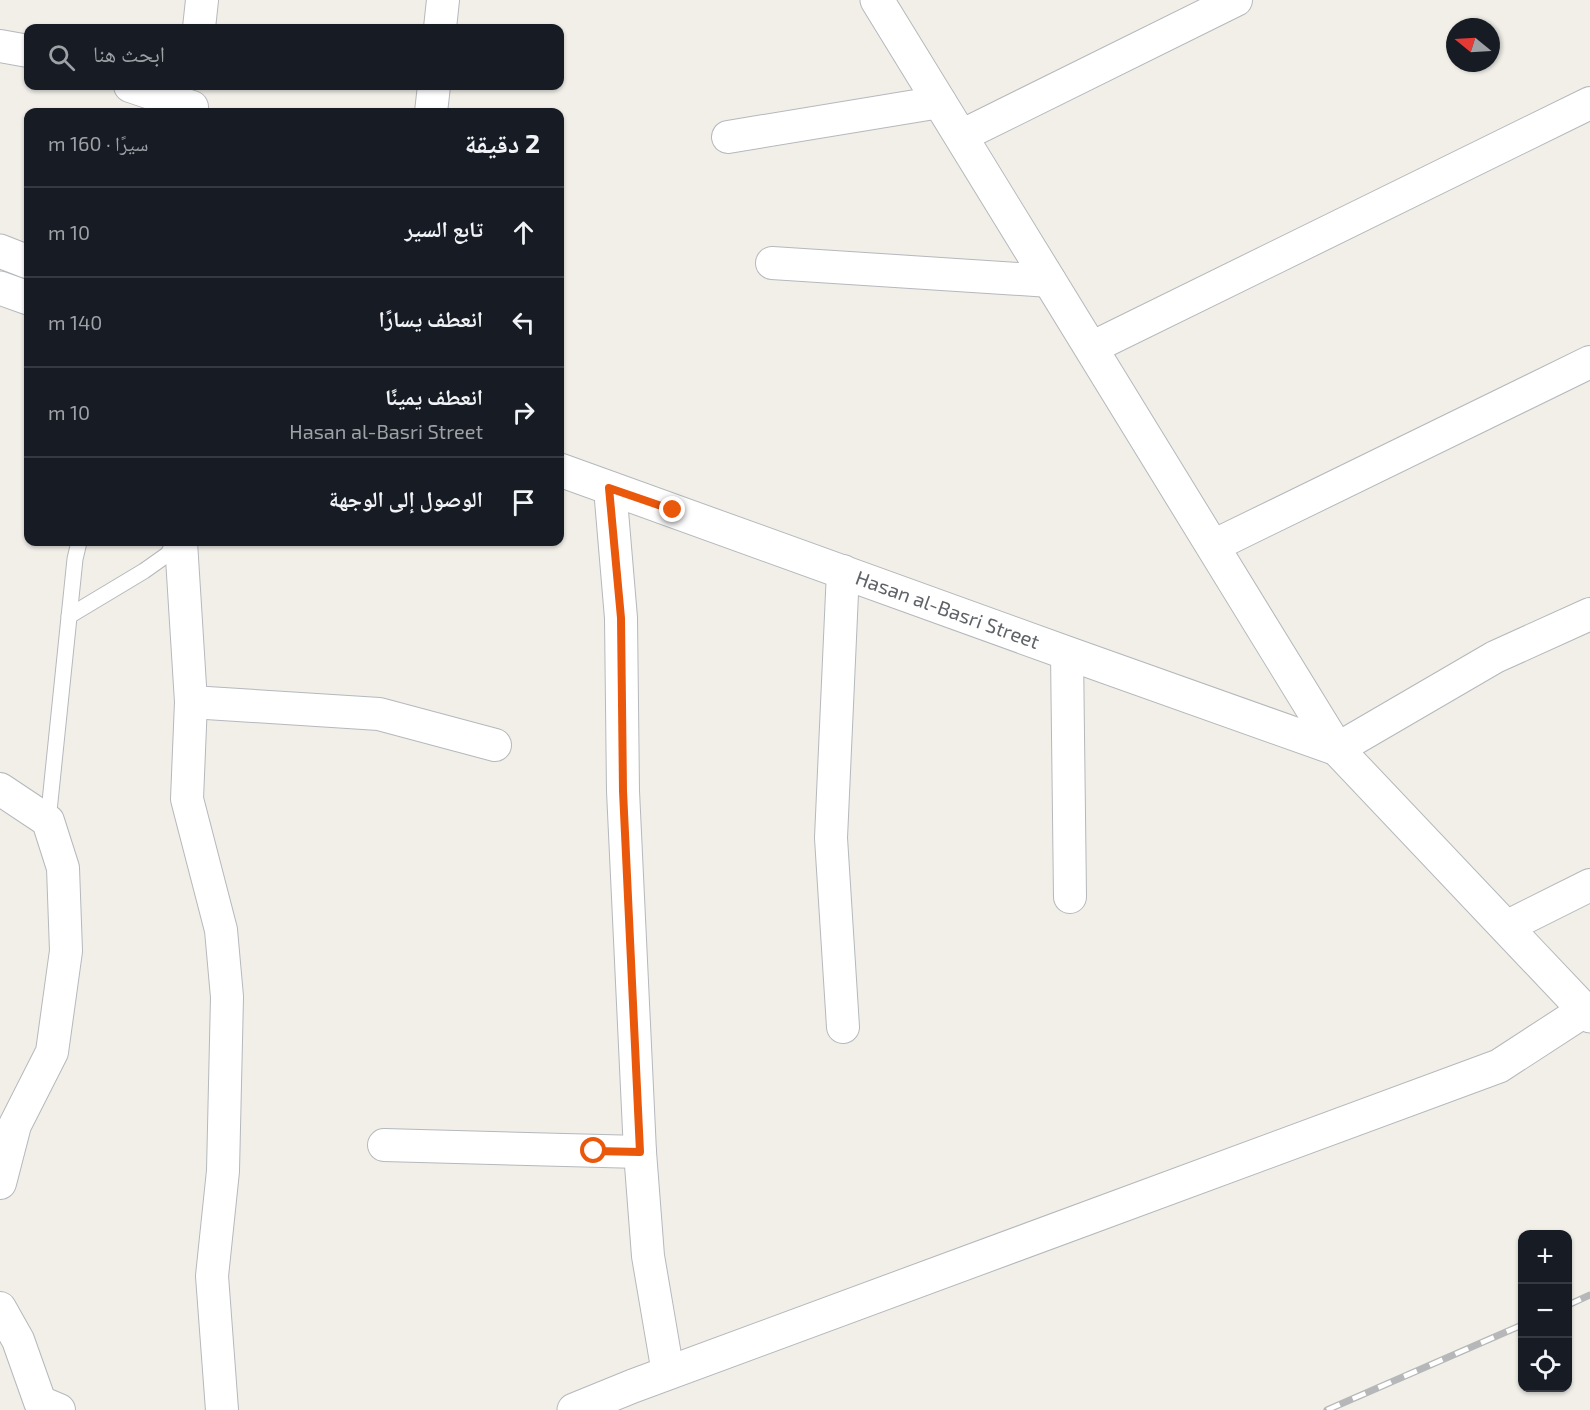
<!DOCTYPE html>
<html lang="ar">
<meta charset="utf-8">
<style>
body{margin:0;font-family:"Exo 2","Noto Naskh Arabic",sans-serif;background:#242831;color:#f1f3f6;direction:rtl}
.controls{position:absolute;right:18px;bottom:18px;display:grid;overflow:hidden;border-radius:12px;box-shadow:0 2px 4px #0004}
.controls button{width:54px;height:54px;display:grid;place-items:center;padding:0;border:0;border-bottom:2px solid #363941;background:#171b24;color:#f1f3f6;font:30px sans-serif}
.compass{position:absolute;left:1446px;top:18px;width:54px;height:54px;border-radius:50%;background:#171b24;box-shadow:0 2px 4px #0004;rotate:288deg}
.stop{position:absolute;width:18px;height:18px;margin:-14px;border:4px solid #ea580c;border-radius:50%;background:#fff}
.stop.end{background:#ea580c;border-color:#fff;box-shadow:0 2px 6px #0008}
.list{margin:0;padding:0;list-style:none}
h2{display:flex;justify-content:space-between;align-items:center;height:78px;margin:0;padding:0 24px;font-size:26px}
h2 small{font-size:20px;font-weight:400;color:#9ea1a6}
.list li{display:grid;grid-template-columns:39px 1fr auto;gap:18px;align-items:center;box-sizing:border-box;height:90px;padding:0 24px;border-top:2px solid #363941}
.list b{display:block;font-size:22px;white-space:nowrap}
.list p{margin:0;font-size:20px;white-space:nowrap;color:#9ea1a6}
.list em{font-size:20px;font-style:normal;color:#9ea1a6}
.icon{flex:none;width:33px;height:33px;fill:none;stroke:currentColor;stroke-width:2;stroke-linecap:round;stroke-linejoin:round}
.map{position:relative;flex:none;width:1590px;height:1410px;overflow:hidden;direction:ltr}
.search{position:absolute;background:#171b24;box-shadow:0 2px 4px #0004;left:24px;top:24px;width:540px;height:66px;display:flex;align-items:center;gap:15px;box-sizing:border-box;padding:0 21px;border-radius:12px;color:#9ea1a6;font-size:22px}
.panel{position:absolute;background:#171b24;box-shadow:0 2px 4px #0004;left:24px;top:108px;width:540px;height:438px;border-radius:12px;direction:rtl}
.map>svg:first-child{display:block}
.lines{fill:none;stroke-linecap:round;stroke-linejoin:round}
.service-casing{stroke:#b5b8bc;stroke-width:17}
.minor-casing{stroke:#b5b8bc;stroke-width:34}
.tertiary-casing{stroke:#b5b8bc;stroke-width:35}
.service{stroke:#fff;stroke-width:15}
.minor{stroke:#fff;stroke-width:32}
.tertiary{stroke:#fff;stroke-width:33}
.rail-casing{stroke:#b6b7b8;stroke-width:7}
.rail{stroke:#fff;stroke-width:4.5;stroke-dasharray:14;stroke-linecap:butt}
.route{stroke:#ea580c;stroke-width:8}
.labels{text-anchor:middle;stroke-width:5;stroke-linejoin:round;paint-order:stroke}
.street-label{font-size:20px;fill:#5f6368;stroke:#fff}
</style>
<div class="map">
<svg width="1590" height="1410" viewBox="0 0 1590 1410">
<rect width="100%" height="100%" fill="#f1efe8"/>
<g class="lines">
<g class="service-casing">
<g id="service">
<polyline points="69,616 144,571 168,554 174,542"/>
<polyline points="48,821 75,559 79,542"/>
</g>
</g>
<g class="minor-casing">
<g id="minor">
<polyline points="199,28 202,0"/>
<polyline points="440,28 443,0"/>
<polyline points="0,46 28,51"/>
<polyline points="130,86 192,107"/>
<polyline points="431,112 434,86"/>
<polyline points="961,136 1236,0"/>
<polyline points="728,137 940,102"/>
<polyline points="772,263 1050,281"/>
<polyline points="1091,348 1590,103"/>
<polyline points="610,488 621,618 623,791 640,1152 648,1256 668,1373"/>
<polyline points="181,542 191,702 187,799 221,930 227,997 223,1171 212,1276 222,1410"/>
<polyline points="1213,546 1590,362"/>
<polyline points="843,571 831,838 843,1027"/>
<polyline points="1067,653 1070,897"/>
<polyline points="191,702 379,714 495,745"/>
<polyline points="1337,749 1495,657 1590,614"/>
<polyline points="0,789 48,821 63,868 66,951 52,1052 15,1125 0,1183"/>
<polyline points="1506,927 1590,885"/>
<polyline points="384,1145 640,1152"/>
<polyline points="0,1308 18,1340 40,1402 59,1410"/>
</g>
</g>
<g class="tertiary-casing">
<g id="tertiary">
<polyline points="877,0 1337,749 1590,1016"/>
<polyline points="0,251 28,262"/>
<polyline points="0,288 28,298"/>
<path id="s1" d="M 560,470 L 1067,653 L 1337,749"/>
<polyline points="574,1410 633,1386 1499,1066 1585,1010"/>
</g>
</g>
<use href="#service" class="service"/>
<use href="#minor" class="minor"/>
<use href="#tertiary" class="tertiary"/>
<g class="rail-casing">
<g id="rail">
<polyline points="1568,1305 1590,1295"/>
<polyline points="1327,1410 1522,1325"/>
</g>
</g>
<use href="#rail" class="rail"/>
</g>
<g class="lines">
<polyline class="route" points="594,1151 640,1152 623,791 621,618 609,488 673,510"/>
</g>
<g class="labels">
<g class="street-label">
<text dy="7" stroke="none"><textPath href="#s1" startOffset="412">Hasan al-Basri Street</textPath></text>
</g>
</g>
</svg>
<div class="controls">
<button>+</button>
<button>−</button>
<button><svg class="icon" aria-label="locate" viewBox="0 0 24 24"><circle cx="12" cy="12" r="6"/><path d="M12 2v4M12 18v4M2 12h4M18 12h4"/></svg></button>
</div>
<svg class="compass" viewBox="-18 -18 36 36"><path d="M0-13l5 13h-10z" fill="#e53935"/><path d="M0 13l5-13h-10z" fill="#9ea1a6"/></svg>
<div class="stop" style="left:594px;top:1151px"></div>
<div class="stop end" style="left:673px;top:510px"></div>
<div class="search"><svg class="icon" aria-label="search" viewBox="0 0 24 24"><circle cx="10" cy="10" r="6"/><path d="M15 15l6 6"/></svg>ابحث هنا</div>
<section class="panel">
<h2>2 دقيقة<small>سيرًا · 160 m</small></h2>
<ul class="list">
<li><svg class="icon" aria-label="ahead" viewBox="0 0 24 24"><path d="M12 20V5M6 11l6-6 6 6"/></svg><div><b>تابع السير</b></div><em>10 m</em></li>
<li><svg class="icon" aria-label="left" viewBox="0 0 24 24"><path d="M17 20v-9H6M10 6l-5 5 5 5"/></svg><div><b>انعطف يسارًا</b></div><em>140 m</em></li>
<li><svg class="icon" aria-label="right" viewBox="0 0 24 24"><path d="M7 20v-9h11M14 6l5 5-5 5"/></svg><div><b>انعطف يمينًا</b><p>Hasan al-Basri Street</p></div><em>10 m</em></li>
<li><svg class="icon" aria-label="arrive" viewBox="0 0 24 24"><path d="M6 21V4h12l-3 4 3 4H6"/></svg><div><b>الوصول إلى الوجهة</b></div></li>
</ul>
</section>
</div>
